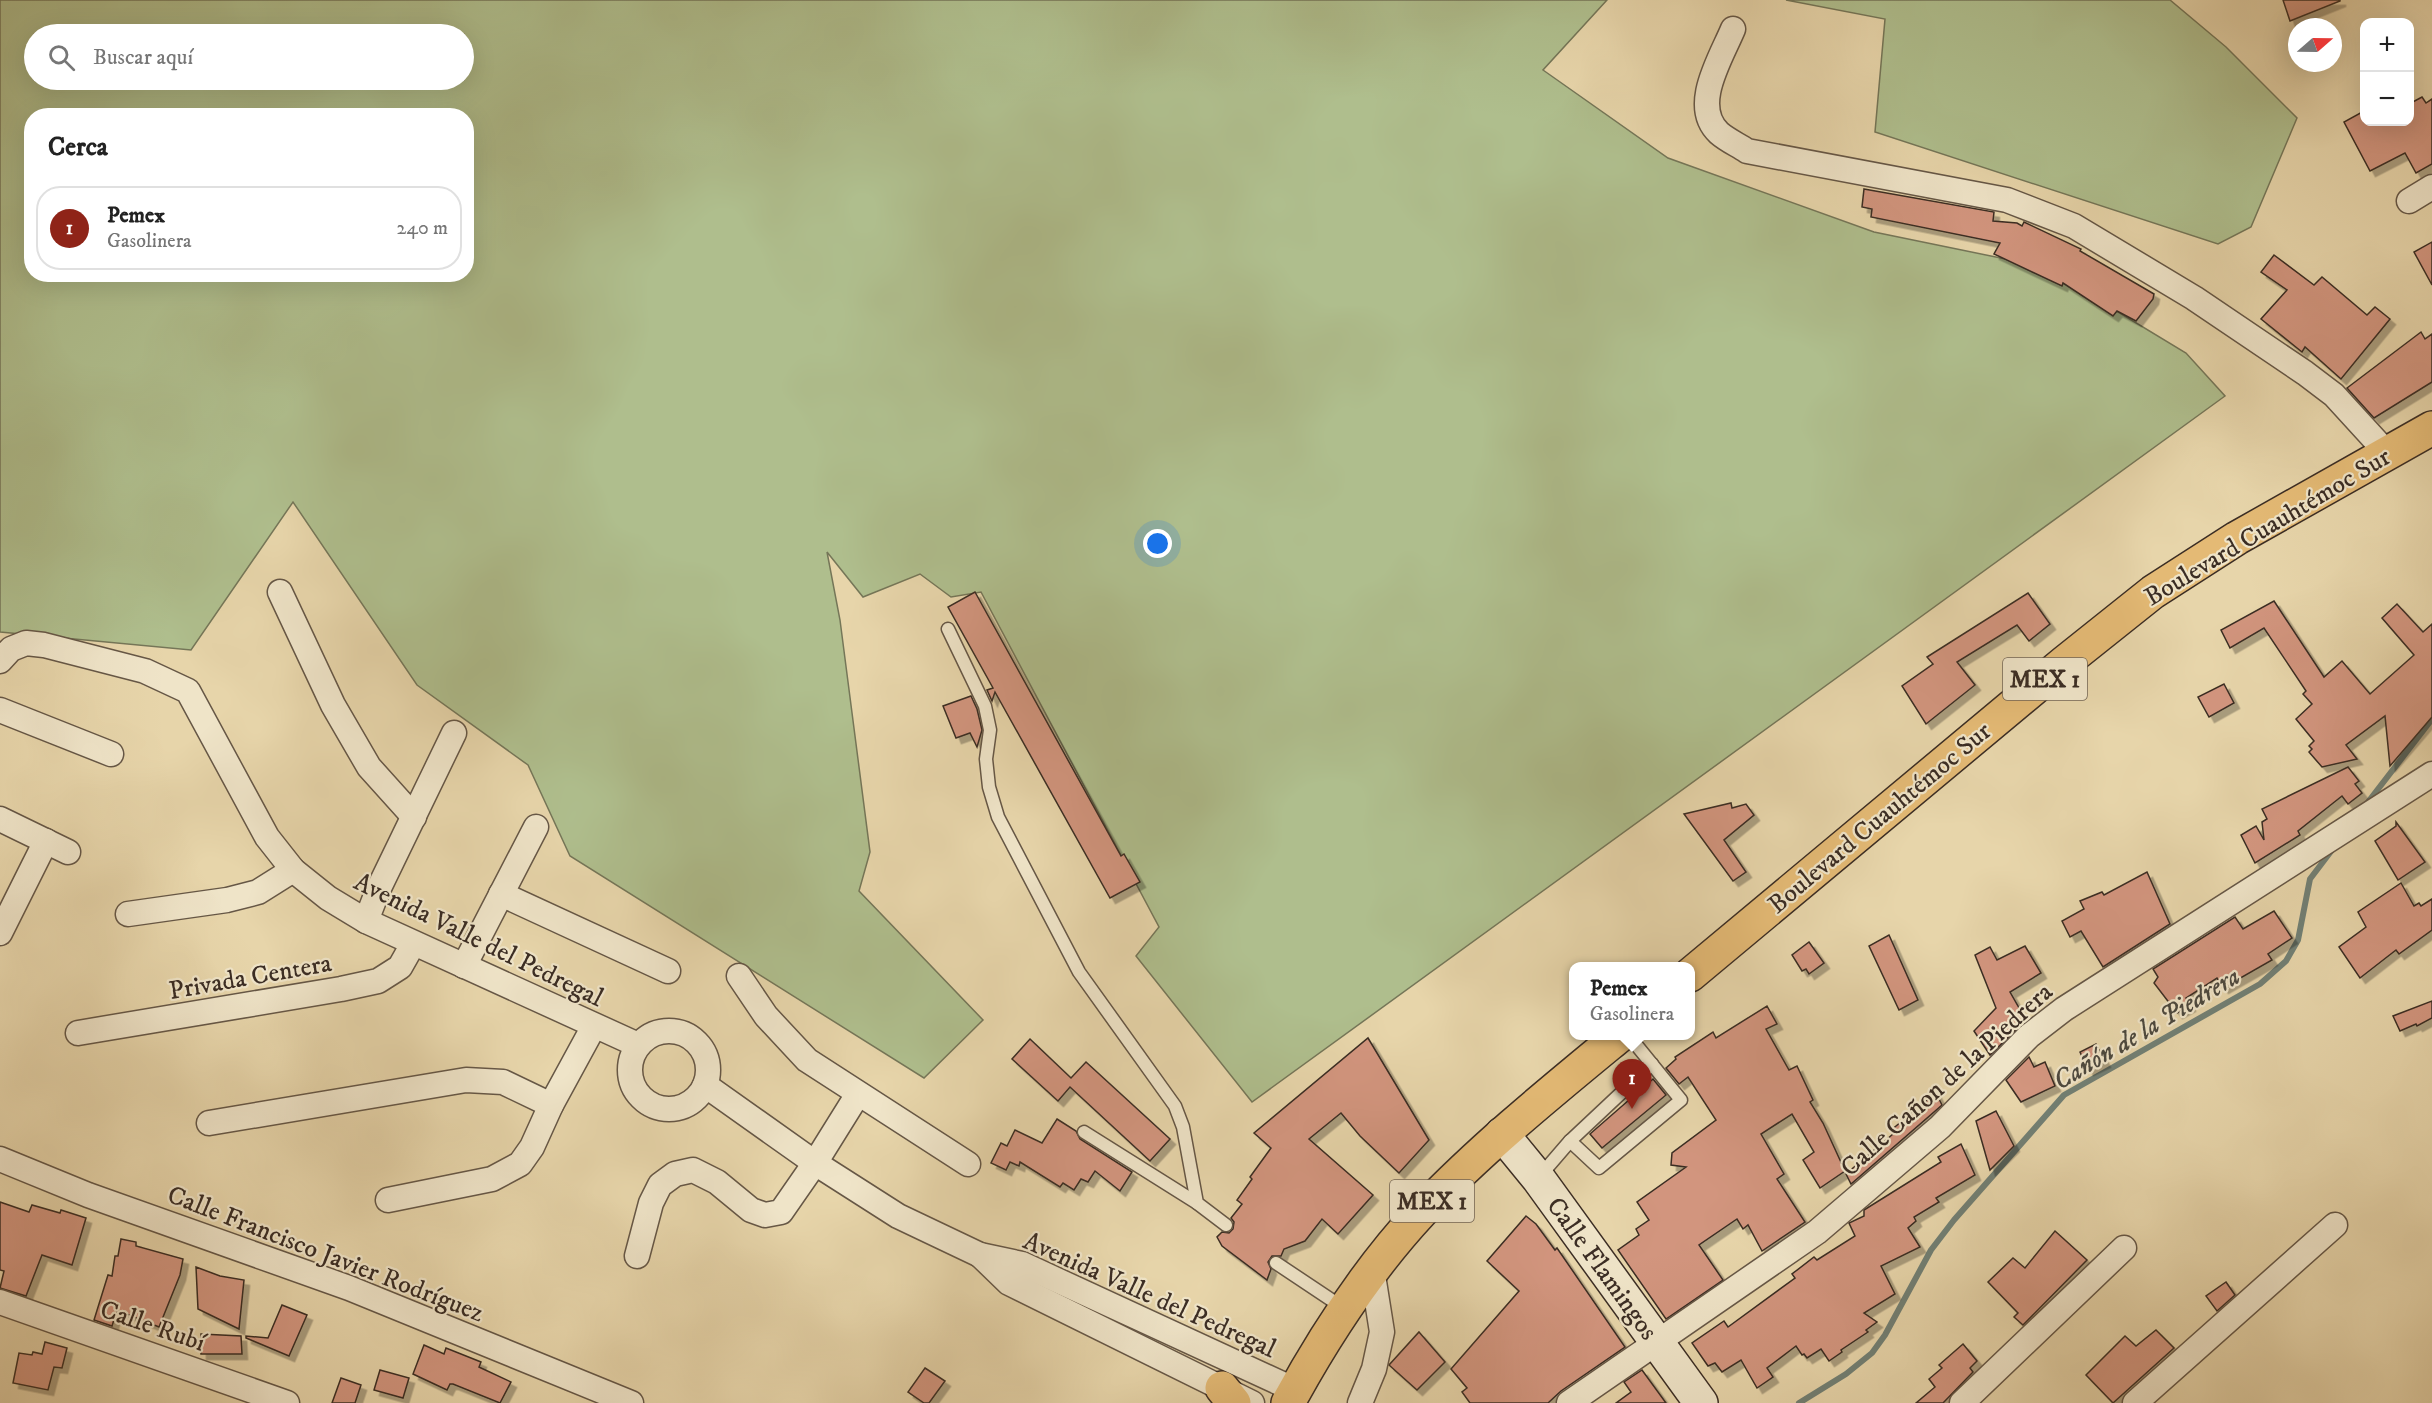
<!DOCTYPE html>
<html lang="es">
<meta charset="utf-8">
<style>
body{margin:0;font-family:"IM FELL DW Pica",serif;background:#f2f2f2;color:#222}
.controls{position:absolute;right:18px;top:18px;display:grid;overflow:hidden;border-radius:12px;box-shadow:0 6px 24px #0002}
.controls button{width:54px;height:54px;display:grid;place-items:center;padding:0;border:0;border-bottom:2px solid #e0e0e0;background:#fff;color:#222;font:30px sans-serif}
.compass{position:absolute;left:2288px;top:18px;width:54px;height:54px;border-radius:50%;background:#fff;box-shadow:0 6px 24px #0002;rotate:70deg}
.you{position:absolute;left:1158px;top:544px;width:21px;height:21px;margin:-15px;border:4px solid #fff;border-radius:50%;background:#1a73e8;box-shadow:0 0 0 9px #1a73e833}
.badge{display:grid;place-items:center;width:39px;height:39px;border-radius:50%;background:#8f2418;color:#fff;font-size:20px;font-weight:700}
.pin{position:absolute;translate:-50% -50px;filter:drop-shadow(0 2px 3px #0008)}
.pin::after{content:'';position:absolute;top:32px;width:21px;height:18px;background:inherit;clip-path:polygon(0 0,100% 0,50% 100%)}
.popup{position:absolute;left:1569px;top:962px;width:126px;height:78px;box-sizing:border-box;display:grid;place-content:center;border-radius:12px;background:#fff;filter:drop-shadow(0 2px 4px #0005);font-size:20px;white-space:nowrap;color:#767676}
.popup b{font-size:22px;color:#222}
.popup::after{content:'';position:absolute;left:50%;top:100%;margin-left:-12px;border:12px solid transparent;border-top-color:#fff}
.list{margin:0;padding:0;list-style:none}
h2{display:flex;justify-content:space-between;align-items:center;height:78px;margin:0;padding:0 24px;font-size:26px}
h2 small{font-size:20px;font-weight:400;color:#767676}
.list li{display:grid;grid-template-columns:39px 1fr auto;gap:18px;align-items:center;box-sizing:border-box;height:84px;margin:0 12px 12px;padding:0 12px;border:2px solid #e0e0e0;border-radius:24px}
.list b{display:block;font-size:22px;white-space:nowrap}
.list p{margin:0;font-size:20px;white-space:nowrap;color:#767676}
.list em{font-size:20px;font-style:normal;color:#767676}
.icon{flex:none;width:33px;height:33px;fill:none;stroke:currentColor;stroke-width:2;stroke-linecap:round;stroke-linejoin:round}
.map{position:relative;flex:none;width:2432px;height:1403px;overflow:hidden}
.search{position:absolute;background:#fff;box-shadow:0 6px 24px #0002;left:24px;top:24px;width:450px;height:66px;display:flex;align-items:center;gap:15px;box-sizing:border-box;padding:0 21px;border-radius:33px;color:#767676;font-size:22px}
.panel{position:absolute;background:#fff;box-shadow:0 6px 24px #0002;left:24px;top:108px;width:450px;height:174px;border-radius:24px}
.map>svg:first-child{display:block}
.green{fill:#afbe8d;stroke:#757658;stroke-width:1.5;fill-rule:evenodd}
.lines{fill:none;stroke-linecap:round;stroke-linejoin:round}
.stream{stroke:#728075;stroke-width:6}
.building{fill:#d2957e;stroke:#3b2d24;stroke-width:1.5;filter:url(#shadow)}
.lane-casing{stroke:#665746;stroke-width:15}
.street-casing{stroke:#665746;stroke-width:27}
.secondary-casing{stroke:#3b2d24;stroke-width:36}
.primary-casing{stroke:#3b2d24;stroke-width:36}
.lane{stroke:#efe4c8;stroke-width:12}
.street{stroke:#efe4c8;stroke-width:24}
.secondary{stroke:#efe4c8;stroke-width:33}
.primary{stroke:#e4ba75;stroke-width:33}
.labels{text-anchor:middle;stroke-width:4.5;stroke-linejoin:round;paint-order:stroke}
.shield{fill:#efe4c8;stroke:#716455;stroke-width:1.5}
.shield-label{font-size:24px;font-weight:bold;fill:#3b2d24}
.street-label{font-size:26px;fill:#3b2d24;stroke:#efe4c8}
.water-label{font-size:27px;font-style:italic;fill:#4d493f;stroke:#efe4c8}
</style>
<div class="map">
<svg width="2432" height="1403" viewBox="0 0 2432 1403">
<defs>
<filter id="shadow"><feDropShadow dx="5.5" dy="5.5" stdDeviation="0" flood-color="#0004"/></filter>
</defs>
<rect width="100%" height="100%" fill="#e7d5aa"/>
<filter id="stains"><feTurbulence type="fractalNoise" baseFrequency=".00333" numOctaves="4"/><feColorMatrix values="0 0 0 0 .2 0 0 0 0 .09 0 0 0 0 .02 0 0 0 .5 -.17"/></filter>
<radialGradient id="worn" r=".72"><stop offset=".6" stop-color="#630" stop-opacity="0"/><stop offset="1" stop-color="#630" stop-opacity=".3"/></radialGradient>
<g class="green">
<path d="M 0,0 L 1607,0 L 1543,70 L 1668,158 L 1874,232 L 2025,263 L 2095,298 L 2186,353 L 2225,396 L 1252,1102 L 1136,956 L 1159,927 L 981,592 L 951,597 L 920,574 L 863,597 L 827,552 L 840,620 L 870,852 L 859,891 L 983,1020 L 924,1078 L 570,856 L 528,765 L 417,685 L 293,502 L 191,650 L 0,632 ZM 34,34 L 464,34 L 464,80 L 34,80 ZM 32,116 L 466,116 L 466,274 L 32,274 Z"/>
<polygon points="1786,0 2170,0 2226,47 2297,118 2251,227 2218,244 1875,132 1885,19"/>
</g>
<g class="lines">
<g class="stream">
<polyline points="2365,806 2432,719"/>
<polyline points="1799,1403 1846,1374 1872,1353 1885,1335 1931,1250 1954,1220 2064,1095 2260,984 2286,961 2298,940 2310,879 2332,850"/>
</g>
</g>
<g class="building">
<polygon points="2283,0 2340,0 2340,1 2290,21"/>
<polygon points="2422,97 2426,103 2432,99 2432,164 2416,173 2405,153 2370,171 2344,122 2364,111 2364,122 2409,122 2409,104"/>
<polygon points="1864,189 1994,212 1993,221 2017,223 2022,226 2024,222 2081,249 2080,251 2154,294 2153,299 2136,321 2117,311 2113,316 2063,283 2062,286 1994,254 2000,243 1871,217 1872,209 1862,207"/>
<polygon points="2432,242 2432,285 2414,252"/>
<polygon points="2274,255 2314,285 2322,277 2367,315 2375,307 2390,319 2341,379 2305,347 2302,352 2261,319 2287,290 2261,272"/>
<polygon points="2421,332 2425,339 2432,334 2432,382 2374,418 2347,388"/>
<polygon points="975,592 1121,856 1124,854 1140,882 1110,898 995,692 992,701 987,690 993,688 948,607"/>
<polygon points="2028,593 2050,624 2029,641 2017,625 1957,662 1975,685 1926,724 1902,686 1933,664 1927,657"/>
<polygon points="2274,601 2324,677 2342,661 2370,694 2414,655 2382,618 2397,604 2423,632 2432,624 2432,717 2390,766 2385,716 2346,745 2357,759 2322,767 2309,752 2312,749 2309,746 2314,741 2296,719 2312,704 2303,694 2306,691 2264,628 2230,648 2221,630"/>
<polygon points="2224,684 2234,703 2209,717 2198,697"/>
<polygon points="971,696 977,709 982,730 977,747 970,733 956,738 943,706"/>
<polygon points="2348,767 2359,781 2355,784 2362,793 2348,804 2342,796 2298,831 2300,835 2255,863 2241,835 2256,826 2264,840 2262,822 2267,819 2262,809"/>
<polygon points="1731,803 1732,808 1746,804 1754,815 1724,840 1746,872 1733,881 1684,814"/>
<polygon points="2396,822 2425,862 2398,880 2375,841 2396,826"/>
<polygon points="2147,872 2170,924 2103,967 2081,931 2070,937 2062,921 2084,909 2080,901 2102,892 2104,895"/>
<polygon points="2401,883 2414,906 2419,903 2421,906 2432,899 2432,930 2399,954 2396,950 2360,978 2339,947 2366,927 2358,912"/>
<polygon points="2274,911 2292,938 2268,954 2272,960 2223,988 2217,978 2186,998 2190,1006 2177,1013 2154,983 2158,977 2153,969 2235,917 2243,929"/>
<polygon points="1889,935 1918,1000 1899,1010 1869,946"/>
<polygon points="1809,942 1824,963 1809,974 1806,969 1802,971 1792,955"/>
<polygon points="2025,946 2041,973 2010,992 2026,1020 1990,1055 1974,1031 1996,1008 1975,955 1990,947 1997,960"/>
<polygon points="2432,1001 2432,1018 2417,1026 2416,1024 2400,1031 2393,1016"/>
<polygon points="1767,1006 1777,1024 1766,1029 1789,1070 1797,1066 1813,1100 1810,1102 1823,1123 1845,1171 1820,1188 1803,1160 1814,1152 1792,1114 1761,1134 1784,1174 1777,1179 1805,1222 1762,1251 1748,1225 1743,1229 1737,1219 1699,1245 1723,1280 1666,1319 1618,1250 1639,1235 1636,1229 1649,1220 1637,1202 1686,1167 1671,1165 1672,1153 1716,1120 1688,1077 1679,1084 1666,1068 1676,1059 1675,1057 1713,1032 1716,1038"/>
<polygon points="1368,1038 1429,1140 1399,1173 1360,1136 1341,1113 1309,1139 1373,1195 1338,1234 1322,1219 1305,1241 1284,1249 1281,1256 1272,1256 1268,1262 1271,1269 1267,1280 1222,1246 1217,1237 1222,1232 1229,1233 1233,1229 1234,1222 1231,1218 1242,1204 1237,1200 1252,1179 1250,1177 1271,1148 1254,1133"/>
<polygon points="1030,1039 1071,1078 1086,1062 1170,1139 1150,1161 1070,1087 1058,1101 1012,1059"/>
<polygon points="2096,1044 2105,1062 2088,1070 2080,1052"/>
<polygon points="2029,1057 2034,1067 2045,1062 2055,1086 2021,1102 2006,1080"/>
<polygon points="1653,1079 1666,1095 1602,1148 1590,1134"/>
<polygon points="1936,1093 1942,1105 1851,1184 1846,1174 1893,1134 1890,1131"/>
<polygon points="1996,1111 2014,1146 1990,1170 1976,1121"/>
<polygon points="1057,1119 1076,1131 1080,1139 1132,1172 1120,1191 1095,1171 1088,1182 1081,1179 1074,1190 1063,1183 1060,1187 1020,1162 1019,1166 1010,1162 1006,1170 991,1163 1001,1143 1007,1146 1015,1130 1042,1143"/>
<polygon points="1961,1144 1975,1175 1936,1198 1939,1202 1914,1217 1916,1221 1908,1228 1920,1247 1881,1266 1895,1294 1864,1313 1877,1322 1866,1330 1868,1332 1841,1350 1842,1352 1829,1361 1821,1349 1807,1358 1804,1354 1802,1355 1796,1346 1767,1368 1773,1377 1757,1388 1741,1360 1722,1372 1715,1363 1708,1366 1692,1343 1724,1321 1728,1327 1795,1278 1792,1274 1814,1257 1817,1260 1855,1236 1849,1223 1864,1216 1864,1210 1941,1162 1938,1157"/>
<polygon points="0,1202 29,1212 32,1205 60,1213 61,1210 86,1218 72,1265 42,1255 26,1296 0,1288 4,1271 0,1270"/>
<polygon points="1526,1216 1536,1224 1555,1250 1557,1248 1625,1347 1561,1391 1548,1403 1470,1403 1462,1392 1467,1388 1451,1369 1519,1291 1487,1261"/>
<polygon points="2055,1231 2087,1260 2023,1325 2014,1317 2018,1313 1988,1282 2013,1258 2025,1268"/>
<polygon points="121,1239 136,1242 136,1246 183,1259 180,1275 159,1327 117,1310 112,1326 94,1320 108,1275 112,1276 115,1256 118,1256"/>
<polygon points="196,1267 220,1276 244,1280 239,1329 198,1309"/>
<polygon points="2226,1282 2235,1295 2217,1311 2206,1296"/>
<polygon points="282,1305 307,1315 289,1356 246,1338 246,1336 268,1338"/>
<polygon points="2156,1330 2174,1348 2113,1403 2086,1375 2125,1336 2136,1346"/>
<polygon points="1419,1332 1445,1362 1417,1390 1389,1365"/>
<polygon points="201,1334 241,1336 242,1354 201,1354"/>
<polygon points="45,1342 67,1348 62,1368 54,1367 48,1390 13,1383 19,1353 32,1355 33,1352 42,1354"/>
<polygon points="1963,1344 1977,1361 1970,1368 1973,1372 1943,1403 1916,1403 1935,1387 1929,1379 1942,1368 1939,1365"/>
<polygon points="424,1345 444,1354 446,1348 481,1362 479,1367 511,1382 500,1403 453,1384 450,1384 447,1390 413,1374"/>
<polygon points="925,1368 945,1381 929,1403 924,1403 908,1392"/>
<polygon points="380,1370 409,1378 403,1398 374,1390"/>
<polygon points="1642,1370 1666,1403 1616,1403 1631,1392 1624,1382"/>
<polygon points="341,1378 361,1385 355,1403 332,1403"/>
</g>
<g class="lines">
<g class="lane-casing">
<g id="lane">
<polyline points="948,629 985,706 990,730 986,759 989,787 998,817 1079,972 1175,1106 1183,1127 1197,1203 1226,1225"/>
<polyline points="1084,1132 1197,1203"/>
<polyline points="1570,1141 1652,1064"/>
<polyline points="1539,1177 1570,1141 1599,1168 1681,1100 1629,1036"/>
<polyline points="1276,1263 1345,1309"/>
</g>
</g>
<g class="street-casing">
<g id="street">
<path d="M 1733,29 C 1721,58 1690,106 1719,133 C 1727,140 1738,145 1747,151 L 2007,200 L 2074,226 L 2194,298 L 2305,373 L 2334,395 L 2387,453"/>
<polyline points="2409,201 2432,187"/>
<polyline points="280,592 333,705 369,767 414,817"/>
<polyline points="0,661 11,649 26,643 44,645 145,671 188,691 267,837 293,870 328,898 366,921 638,1045"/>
<polyline points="0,710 111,754"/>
<polyline points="0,819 68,852"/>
<polyline points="501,894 668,971"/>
<polyline points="128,914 227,900 258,892 293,870"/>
<polyline points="366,921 378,890 454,733"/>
<polyline points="0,933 46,841"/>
<polyline points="464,966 536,827"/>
<polyline points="739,976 766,1016 807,1060 968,1164"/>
<circle cx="669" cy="1070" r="39"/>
<polyline points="78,1033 341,989 378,981 400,967 413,944"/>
<polyline points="705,1085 815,1163 898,1216 980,1255 1022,1264 1295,1390"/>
<polyline points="209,1123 466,1080 503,1082 551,1105"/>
<polyline points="0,1159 88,1195 349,1288 631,1403"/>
<polyline points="388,1200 492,1179 520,1164 532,1147 551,1105 594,1026"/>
<polyline points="980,1255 1009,1283 1252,1403"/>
<polyline points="637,1256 651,1203 660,1185 675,1174 693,1170 717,1182 751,1210 765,1215 781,1212 815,1163 858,1094"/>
<polyline points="0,1302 287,1403"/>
<polyline points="1360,1403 1374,1369 1382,1332 1372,1269"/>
<polyline points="1569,1403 1817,1232 1940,1127 2029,1036 2064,1009 2432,774"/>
<polyline points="1962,1403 2124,1248"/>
<polyline points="2135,1403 2335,1225"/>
</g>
</g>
<g class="secondary-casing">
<polyline id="secondary" points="1502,1134 1538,1178 1701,1403"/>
</g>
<g class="primary-casing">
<g id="primary">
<polyline points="1690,975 2064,663 2153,592 2237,538 2432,428"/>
<polyline points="1222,1388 1234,1403"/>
<path d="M 1288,1403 C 1325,1335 1369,1268 1421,1212 C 1482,1148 1551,1092 1619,1036"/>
</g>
</g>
<use href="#lane" class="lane"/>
<use href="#street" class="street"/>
<use href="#secondary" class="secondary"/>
<use href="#primary" class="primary"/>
</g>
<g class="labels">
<g class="shield">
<rect x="2003" y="658" width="84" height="42" rx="4.5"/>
<rect x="1390" y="1180" width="84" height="42" rx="4.5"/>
</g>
<g class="shield-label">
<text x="2045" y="687">MEX 1</text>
<text x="1432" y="1209">MEX 1</text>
</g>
<g class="street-label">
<text transform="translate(2267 526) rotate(-31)" y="9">Boulevard Cuauhtémoc Sur</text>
<text transform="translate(1879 817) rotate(-40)" y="9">Boulevard Cuauhtémoc Sur</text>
<text transform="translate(479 939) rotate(26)" y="9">Avenida Valle del Pedregal</text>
<text transform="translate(250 976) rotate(-10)" y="9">Privada Centera</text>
<text transform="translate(1946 1079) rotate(-42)" y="9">Calle Cañon de la Piedrera</text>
<text transform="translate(326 1253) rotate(21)" y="9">Calle Francisco Javier Rodríguez</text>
<text transform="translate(1603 1268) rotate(54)" y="9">Calle Flamingos</text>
<text transform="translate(1150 1294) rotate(24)" y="9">Avenida Valle del Pedregal</text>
<text transform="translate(153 1325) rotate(19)" y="9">Calle Rubí</text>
</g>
<g class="water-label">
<text transform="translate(2146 1028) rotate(-31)" y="9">Cañón de la Piedrera</text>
</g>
</g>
<rect width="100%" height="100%" filter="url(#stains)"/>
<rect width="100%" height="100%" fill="url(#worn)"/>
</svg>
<div class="controls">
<button>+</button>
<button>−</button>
</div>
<svg class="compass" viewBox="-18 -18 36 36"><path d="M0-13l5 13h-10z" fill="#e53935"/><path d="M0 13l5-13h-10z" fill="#767676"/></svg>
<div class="you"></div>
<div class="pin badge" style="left:1632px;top:1109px">1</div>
<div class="popup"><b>Pemex</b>Gasolinera</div>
<div class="search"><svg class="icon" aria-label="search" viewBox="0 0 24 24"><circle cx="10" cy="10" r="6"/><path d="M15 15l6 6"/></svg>Buscar aquí</div>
<section class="panel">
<h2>Cerca<small></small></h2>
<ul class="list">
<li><span class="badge">1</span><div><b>Pemex</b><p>Gasolinera</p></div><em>240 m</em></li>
</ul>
</section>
</div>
